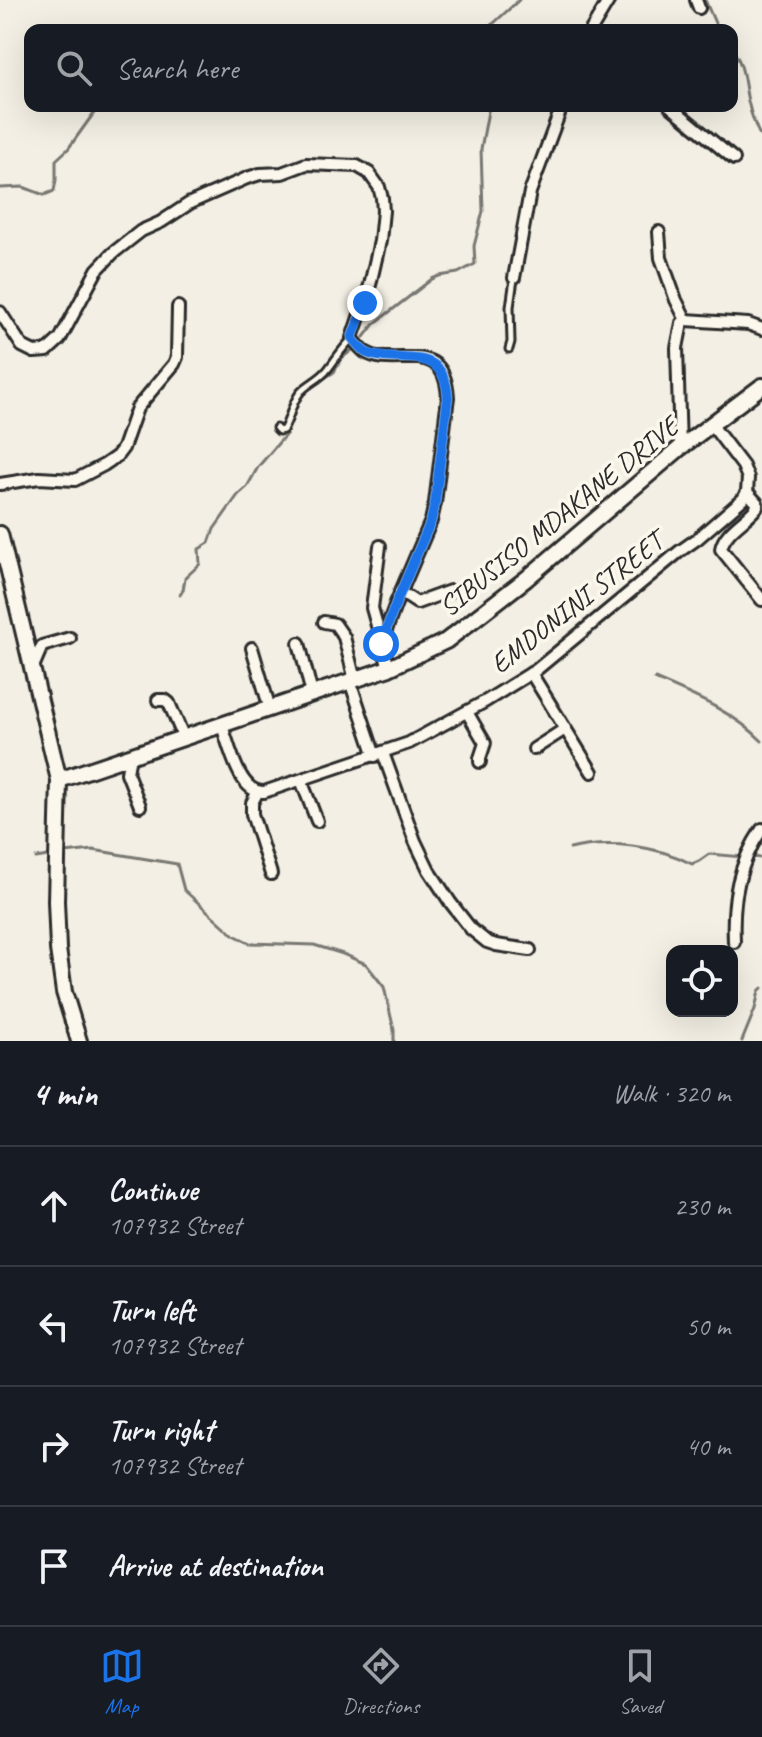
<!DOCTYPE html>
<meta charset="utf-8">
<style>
body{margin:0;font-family:Caveat,sans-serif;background:#242831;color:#f1f3f6}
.controls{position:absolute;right:24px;bottom:24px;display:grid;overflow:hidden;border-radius:16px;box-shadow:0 8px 32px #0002}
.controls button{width:72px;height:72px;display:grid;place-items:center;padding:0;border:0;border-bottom:2px solid #363941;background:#171b24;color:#f1f3f6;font:40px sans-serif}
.stop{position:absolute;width:24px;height:24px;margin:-18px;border:6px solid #1a73e8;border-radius:50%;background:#fff}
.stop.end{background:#1a73e8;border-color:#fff;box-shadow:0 2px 8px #0008}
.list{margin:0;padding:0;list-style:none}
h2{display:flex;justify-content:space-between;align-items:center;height:104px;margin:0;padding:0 32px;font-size:34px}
h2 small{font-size:26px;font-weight:400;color:#9ea1a6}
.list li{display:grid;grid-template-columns:52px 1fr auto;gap:24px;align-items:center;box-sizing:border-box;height:120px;padding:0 32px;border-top:2px solid #363941}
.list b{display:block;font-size:30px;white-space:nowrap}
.list p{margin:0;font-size:26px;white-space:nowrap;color:#9ea1a6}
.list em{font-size:26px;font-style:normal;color:#9ea1a6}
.icon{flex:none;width:44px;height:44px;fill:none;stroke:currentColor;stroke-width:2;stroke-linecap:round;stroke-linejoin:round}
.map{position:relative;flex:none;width:762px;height:1041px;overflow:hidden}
.search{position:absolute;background:#171b24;box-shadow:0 8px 32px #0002;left:24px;right:24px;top:24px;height:88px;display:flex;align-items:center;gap:20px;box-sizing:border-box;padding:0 28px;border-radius:16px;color:#9ea1a6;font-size:30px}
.sheet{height:584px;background:#171b24}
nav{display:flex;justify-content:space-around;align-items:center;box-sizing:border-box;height:112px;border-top:2px solid #363941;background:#171b24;font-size:22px;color:#9ea1a6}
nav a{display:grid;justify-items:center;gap:4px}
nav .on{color:#1a73e8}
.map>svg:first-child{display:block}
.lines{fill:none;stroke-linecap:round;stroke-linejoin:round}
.stream{stroke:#787772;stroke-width:3}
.lane-casing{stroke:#2b2b2b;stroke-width:11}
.street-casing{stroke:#2b2b2b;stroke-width:16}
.secondary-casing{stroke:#2b2b2b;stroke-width:20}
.lane{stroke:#fbf7ec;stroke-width:5}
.street{stroke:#fbf7ec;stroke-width:10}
.secondary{stroke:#fbf7ec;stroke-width:14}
.route{stroke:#1a73e8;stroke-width:10}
.labels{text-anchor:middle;stroke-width:7;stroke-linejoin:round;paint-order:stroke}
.street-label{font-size:28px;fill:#2b2b2b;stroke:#fbf7ec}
</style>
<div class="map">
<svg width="762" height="1041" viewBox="0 0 762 1041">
<rect width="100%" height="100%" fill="#f3efe4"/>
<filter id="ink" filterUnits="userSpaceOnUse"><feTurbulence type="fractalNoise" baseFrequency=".0125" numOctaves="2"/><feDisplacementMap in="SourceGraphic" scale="16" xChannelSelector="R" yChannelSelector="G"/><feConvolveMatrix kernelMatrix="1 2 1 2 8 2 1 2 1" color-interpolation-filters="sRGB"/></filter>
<g filter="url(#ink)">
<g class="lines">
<g class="stream">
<polyline points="705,0 718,30"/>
<polyline points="483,30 494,23 519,0"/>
<path d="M 732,50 C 744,62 744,84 748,101 C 751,115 755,127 762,139"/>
<polyline points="0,188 23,187 44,195 54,191 56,180 56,160 68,149 99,106"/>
<polyline points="364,337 374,324 432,279 439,276 458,273 475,264 474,246 483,211 481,149 489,106"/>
<polyline points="180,595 183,590 185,578 200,564 199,549 209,543 214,529 238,495 247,487 258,467 287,433 299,400 309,388 334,372 342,358 352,350"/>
<path d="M 655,679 C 694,696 732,711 762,741"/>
<path d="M 570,849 C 609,840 656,845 692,864 L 699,861 L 709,854 L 743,857"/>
<polyline points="65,853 93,850 177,864 184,890 234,935 250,943 314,945 343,954 366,964 384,987 394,1030 394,1041"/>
<polyline points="751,857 762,858"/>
<polyline points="36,858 48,856"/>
<polyline points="742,1041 755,1009 759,991 762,988"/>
</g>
<g class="lane-casing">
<g id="lane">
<polyline points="509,349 511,342 510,307 514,279"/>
<path d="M 276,428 L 279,431 L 283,430 C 290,419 291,405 299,394 C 306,384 320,380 328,369 C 336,359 342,348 352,339"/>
</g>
</g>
<g class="street-casing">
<g id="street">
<polyline points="696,0 699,8"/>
<polyline points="591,30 609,0"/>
<polyline points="670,106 734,159"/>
<polyline points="659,232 661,258 676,300 686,320 682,323 677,348 680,448"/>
<polyline points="514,278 530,192 562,106"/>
<path d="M 0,312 L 22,346 L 34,352 L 47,351 L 60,339 L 97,270 L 113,253 L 141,231 L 161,222 L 190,203 L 247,178 L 260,174 L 282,173 L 306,164 L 357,166 L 369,173 L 379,187 L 382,198 L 383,211 L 380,241 L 370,285 L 352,338 C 356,343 361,349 365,352 C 395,371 444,334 448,397 L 435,503 L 431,521 L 396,603 L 381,644"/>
<polyline points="686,320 748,324 762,329"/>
<polyline points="0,484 39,478 75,480 104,465 117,456 123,448 137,408 174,364 177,357 178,307"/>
<path d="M 747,492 L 757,503 L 757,507 C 746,521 724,531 721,549 L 762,600"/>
<polyline points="380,546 372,608 389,668"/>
<polyline points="400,592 417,603 450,591"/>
<polyline points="324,622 335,624 344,637 355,680"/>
<polyline points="299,643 312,694"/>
<polyline points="252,648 270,709"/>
<polyline points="33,667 42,646 70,638"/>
<polyline points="531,673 592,772"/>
<polyline points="350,681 375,756"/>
<polyline points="158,700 165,700 169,703 184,738"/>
<polyline points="467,712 485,743 480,758 480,762"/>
<path d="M 222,726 C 229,744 239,794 264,792 L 409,743 L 486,701 L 536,670 L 680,551 L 697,539 L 743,499 L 747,492 L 748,478 L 743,466 L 711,424"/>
<polyline points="534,749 565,729"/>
<polyline points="383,753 415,841 429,870 450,902 471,929 487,942 496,945 530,950"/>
<polyline points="130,756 127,773 140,806"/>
<polyline points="301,780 317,821"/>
<polyline points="257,793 252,803 252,814 271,874"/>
<path d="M 734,942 C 732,900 738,864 762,829"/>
</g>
</g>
<g class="secondary-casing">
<g id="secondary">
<polyline points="0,534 59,780 56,901 58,949 64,992 79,1041"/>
<polyline points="59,780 389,668 446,641 526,579 680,448 762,386"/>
</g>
</g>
<use href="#lane" class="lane"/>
<use href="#street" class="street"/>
<use href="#secondary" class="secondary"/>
</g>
</g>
<g class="lines" filter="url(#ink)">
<path class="route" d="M 365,303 L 352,338 C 356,343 361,349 365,352 C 370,355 378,356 384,357 C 418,360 444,352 448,397 L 435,503 L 431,521 L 396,603 L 381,644"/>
</g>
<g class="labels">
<g class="street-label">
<text transform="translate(558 516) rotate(-39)" y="10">SIBUSISO MDAKANE DRIVE</text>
<text transform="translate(576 602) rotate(-38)" y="10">EMDONINI STREET</text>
</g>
</g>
</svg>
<div class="controls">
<button><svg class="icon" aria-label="locate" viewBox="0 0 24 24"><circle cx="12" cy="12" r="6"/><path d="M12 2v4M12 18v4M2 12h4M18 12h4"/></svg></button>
</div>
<div class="stop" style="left:381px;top:644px"></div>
<div class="stop end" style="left:365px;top:303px"></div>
<div class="search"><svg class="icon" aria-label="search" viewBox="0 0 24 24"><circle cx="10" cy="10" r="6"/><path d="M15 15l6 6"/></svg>Search here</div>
</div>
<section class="sheet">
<h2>4 min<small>Walk · 320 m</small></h2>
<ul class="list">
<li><svg class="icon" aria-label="ahead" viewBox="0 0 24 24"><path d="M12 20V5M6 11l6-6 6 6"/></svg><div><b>Continue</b><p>107932 Street</p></div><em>230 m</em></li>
<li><svg class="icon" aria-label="left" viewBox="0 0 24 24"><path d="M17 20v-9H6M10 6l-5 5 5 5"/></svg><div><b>Turn left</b><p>107932 Street</p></div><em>50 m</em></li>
<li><svg class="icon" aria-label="right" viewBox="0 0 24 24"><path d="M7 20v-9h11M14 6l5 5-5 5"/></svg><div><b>Turn right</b><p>107932 Street</p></div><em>40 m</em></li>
<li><svg class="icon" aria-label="arrive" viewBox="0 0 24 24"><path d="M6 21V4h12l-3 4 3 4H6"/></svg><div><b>Arrive at destination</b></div></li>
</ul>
</section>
<nav>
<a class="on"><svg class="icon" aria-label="map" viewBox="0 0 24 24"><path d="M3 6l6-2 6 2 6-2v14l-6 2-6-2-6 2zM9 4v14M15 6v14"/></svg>Map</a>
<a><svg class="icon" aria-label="directions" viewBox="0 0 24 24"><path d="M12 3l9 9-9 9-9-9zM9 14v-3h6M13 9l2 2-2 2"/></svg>Directions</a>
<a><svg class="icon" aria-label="saved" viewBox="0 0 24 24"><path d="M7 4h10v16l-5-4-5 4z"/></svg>Saved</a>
</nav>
